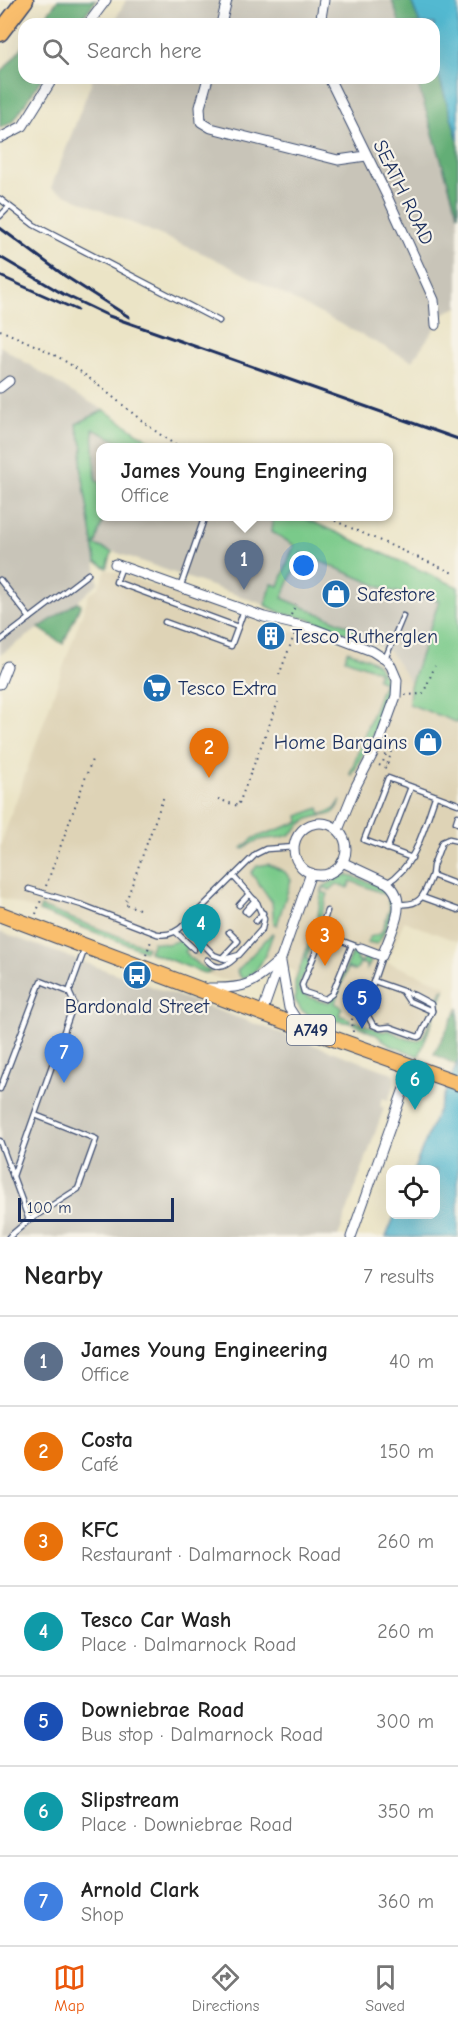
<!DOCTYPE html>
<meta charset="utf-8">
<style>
body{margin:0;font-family:"Comic Neue",sans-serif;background:#f6f6f6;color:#222}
.controls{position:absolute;right:18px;bottom:18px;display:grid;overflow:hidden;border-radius:12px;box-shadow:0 6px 24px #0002}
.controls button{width:54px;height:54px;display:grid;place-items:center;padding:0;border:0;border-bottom:2px solid #e0e0e0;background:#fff;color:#222;font:30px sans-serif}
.scale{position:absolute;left:18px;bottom:15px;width:156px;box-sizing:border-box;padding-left:6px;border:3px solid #1b2f5e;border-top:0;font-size:16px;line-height:21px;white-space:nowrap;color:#1b2f5e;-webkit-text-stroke:4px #f7f3e8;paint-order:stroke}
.you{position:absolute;left:304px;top:566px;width:21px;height:21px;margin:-15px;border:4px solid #fff;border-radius:50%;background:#1a73e8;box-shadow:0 0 0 9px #1a73e833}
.badge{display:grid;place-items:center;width:39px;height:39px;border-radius:50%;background:#ea580c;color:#fff;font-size:20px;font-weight:700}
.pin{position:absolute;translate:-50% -50px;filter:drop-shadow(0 2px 3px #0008)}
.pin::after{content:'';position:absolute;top:32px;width:21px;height:18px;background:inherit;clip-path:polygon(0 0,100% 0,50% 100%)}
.popup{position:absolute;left:96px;top:443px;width:297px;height:78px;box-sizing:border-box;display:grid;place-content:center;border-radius:12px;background:#fff;filter:drop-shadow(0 2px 4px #0005);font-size:20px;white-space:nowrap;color:#767676}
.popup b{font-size:22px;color:#222}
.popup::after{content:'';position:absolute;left:50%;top:100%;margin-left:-12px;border:12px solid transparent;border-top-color:#fff}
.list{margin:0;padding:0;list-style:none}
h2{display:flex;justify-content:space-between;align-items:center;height:78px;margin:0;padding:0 24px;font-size:26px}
h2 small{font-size:20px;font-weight:400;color:#767676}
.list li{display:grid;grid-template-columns:39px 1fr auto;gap:18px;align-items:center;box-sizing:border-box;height:90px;padding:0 24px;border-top:2px solid #e0e0e0}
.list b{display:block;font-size:22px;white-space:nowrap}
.list p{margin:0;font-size:20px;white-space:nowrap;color:#767676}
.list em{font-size:20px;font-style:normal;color:#767676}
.icon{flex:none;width:33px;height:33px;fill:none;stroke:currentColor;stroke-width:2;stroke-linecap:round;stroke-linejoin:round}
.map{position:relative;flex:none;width:458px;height:1237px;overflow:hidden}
.search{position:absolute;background:#fff;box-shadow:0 6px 24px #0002;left:18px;right:18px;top:18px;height:66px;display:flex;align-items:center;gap:15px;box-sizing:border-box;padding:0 21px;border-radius:18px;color:#767676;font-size:22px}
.sheet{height:708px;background:#fff}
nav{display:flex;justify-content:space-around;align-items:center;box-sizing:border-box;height:84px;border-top:2px solid #e0e0e0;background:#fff;font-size:16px;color:#767676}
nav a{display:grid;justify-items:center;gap:3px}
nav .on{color:#ea580c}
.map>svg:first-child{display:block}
.built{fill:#ded3b6}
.industrial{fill:#c8c4b8}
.green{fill:#7aca8a;stroke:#4a7c74;stroke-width:1.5}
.forest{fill:#63ae76;stroke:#3f6e6a;stroke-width:1.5}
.water{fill:#53b9d1;stroke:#377498;stroke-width:1.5}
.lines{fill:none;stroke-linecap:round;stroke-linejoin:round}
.service-casing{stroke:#3a4a6e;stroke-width:7}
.minor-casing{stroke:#3a4a6e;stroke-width:11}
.primary-casing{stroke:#3a4a6e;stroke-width:17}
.motorway-casing{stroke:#3a4a6e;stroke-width:19}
.path{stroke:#3a4a6e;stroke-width:2;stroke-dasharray:1.5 4.5;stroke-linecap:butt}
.service{stroke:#fff;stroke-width:4.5}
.minor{stroke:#fff;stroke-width:9}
.primary{stroke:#f9be6d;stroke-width:15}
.motorway{stroke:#f9be6d;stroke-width:16}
.rail{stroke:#1b2f5e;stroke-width:3}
.labels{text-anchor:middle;stroke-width:4.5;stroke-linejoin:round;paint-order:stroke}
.shield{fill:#f7f3e8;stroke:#5d6a87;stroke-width:1.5}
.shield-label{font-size:18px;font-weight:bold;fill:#1b2f5e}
.street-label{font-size:20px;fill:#1b2f5e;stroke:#f7f3e8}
.poi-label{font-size:20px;fill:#1b2f5e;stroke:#f7f3e8;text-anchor:start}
</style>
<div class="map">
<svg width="458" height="1237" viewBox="0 0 458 1237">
<rect width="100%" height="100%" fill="#f7f3e8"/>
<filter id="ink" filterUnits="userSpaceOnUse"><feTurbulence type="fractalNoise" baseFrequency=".0167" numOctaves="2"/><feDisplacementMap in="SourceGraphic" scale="12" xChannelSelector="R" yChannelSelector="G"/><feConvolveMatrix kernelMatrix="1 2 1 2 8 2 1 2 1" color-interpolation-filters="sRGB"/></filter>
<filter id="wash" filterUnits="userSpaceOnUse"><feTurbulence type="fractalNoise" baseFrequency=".008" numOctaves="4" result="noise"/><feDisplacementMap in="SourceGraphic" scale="24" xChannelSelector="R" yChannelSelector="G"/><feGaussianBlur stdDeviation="1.35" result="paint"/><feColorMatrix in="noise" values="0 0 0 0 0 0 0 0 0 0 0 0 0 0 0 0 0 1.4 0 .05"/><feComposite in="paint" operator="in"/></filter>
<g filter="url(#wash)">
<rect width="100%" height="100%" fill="#ebe4c6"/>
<polygon class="built" points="106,569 279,629 390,652 411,681 438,607 458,618 458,942 404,921 387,962 447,986 419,1056 392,1046 375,1034 351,1023 318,1019 304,1013 295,1000 294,971 265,957 259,967 247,977 233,981 220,979 0,897 0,846 89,594 99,587"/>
<g class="industrial">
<polygon points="126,0 392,0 400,24 113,24"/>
<polygon points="93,78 416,78 458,215 458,307 446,312 412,361 211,257 51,188"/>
<polygon points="0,346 68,390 104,410 76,424 83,448 81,466 87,496 98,583 77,602 0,655"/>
<polygon points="92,429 130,447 100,448 100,482 96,481"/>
<polygon points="104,516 263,517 273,520 273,532 294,544 279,587 272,585 265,605 95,545"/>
<polygon points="300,553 390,591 440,601 410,682 390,652 352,635 356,629 282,598"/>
<polygon points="0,932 392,1073 394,1077 394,1085 388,1100 383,1098 380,1106 384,1108 338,1237 0,1237"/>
</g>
<g class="green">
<polygon points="104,410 159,447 130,447 93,429 96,481 100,482 100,516 104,517 95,545 112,552 107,568 96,562 81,466 83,448 76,424"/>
<polygon points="263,517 302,517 458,587 458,723 409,704 410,686 439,601 390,591 301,553 282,598 356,629 352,635 308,619 281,613 265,605 272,584 279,586 294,545 272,532 273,520"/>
<path d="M 347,651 C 356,654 366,657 374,662 C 406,687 365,749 352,775 L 350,774 L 384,682 L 377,679 L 379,671 L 345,659 Z"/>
<path d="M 341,800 C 335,821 323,812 307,820 C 300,823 296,831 289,835 C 271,842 260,834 244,849 L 242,848 L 254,838 L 299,822 L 298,816 L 319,808 L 321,815 L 335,809 Z"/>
<polygon points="268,864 285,872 291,880 277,925 274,924 272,902 251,873 257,866"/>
<path d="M 349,875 L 384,888 L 393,898 C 394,910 385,934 377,944 L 367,942 L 370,937 L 381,933 L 390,908 L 388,903 L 390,896 L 351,881 L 348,888 L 337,884 L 330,890 L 324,887 L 322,892 L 328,894 L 319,922 L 317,921 L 322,889 L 324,886 L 343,876 Z"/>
<polygon points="41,907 147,947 145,951 39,911"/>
<path d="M 316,923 L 319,924 L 306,959 L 311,961 L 299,984 L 299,991 C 302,995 324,1004 329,1002 C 331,1001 332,999 333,998 L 352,954 L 355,952 L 358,953 L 356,960 L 362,962 L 366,955 L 368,956 L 367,958 L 371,962 L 367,969 L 367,965 L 360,963 L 356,971 L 348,968 L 335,1003 L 342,1007 L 339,1015 L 350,1019 L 351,1023 L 312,1017 L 301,1010 L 295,1000 L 295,982 Z"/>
<path d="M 272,933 L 273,934 C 266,952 262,972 242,979 L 237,971 Z"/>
<path d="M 181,940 L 190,947 L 185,951 C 191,961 201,967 211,972 L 204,973 L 149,952 L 153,942 L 167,944 Z"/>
<path d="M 442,990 L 444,990 L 419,1056 L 392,1046 L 375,1034 L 354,1024 L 355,1021 L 383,1032 L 388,1030 C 399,1035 413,1045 423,1038 L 434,1012 L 431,1000 L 437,1002 Z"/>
</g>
<g class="forest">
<polygon points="58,0 96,0 78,24 40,24"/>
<polygon points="392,0 411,0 420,24 400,24"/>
<polygon points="24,45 24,78 42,78 13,122 0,128 0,74"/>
<polygon points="434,60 458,139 458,215 416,78 434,78"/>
<polygon points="77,602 81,604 63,644 39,628"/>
<polygon points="458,1008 458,1061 456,1065 434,1054"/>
</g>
<g class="water">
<polygon points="411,0 458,0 458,139 434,60 434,24 420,24"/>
<polygon points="458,1061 458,1237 386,1237 395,1215 436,1214 436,1170 414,1169"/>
</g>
</g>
<g filter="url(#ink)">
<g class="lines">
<g class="service-casing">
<g id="service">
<polyline points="0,199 34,225 219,321"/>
<polyline points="0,216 9,207"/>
<polyline points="122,567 116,582 238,627 244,610"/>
<polyline points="0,580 30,618"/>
<polyline points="180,588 205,516"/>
<polyline points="165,622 231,646 238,627"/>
<polyline points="0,641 88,574"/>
<polyline points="385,659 403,616"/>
<polyline points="458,816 456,822 458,823"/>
<polyline points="387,849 411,787"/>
<polyline points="412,858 364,840 388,778 458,804"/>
<polyline points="432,875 433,866 442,842 449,839 458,841"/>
<path d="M 387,883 C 416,866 424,827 435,797"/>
<path d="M 29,889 L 82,905 L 157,934 C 168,936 176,933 184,925 L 256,854 L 266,849 L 295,847"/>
<polyline points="422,897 458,910"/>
<path d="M 400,904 C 423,906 424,893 432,875 L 458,885"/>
<polyline points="239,905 249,894"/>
<polyline points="245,911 255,900"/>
<polyline points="327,911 321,929 321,933 361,948"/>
<polyline points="248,913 257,903"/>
<polyline points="256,921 263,913"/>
<polyline points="184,925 214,955 225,959 239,955 262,929 264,919 257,903 233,876"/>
<polyline points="176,932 194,949"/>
<polyline points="323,934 302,985 304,992 325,999 332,994 352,945"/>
<polyline points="222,958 238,941 229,932"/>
<path d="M 207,960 C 217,970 224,968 234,959"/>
<polyline points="374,981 414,995 431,1004 432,1011 420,1036 418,1037 390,1027 380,1028 373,1025 364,1009 382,956"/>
<polyline points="403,992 409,1001 432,1011"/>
<polyline points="0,1089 41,981 69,992"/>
<polyline points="0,1141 29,1220"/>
<polyline points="13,1176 74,1003 69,992 85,948"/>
<polyline points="9,1237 29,1220 78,1189 96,1139 35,1115"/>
</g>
</g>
<g class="minor-casing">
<g id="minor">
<polyline points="88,24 106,0"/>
<polyline points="221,24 227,0"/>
<polyline points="320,24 324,0"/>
<polyline points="208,78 200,107 201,122 211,128 338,160 366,156"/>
<polyline points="329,78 386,194 434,300 436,325"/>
<polyline points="0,138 23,126 53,78"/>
<polyline points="0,388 9,381"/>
<polyline points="115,564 264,617 314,629 372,651 386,660 391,666 397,680 396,696 380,740 356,786 338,830"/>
<polyline points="0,684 7,666"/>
<circle cx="320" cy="849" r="26"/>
<path d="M 342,862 L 387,883 C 411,901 390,934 382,956 L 361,948"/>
<polyline points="281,962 289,1008 300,1025"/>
<path d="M 209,988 C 246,989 251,985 279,961"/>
<polyline points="262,1013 311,873"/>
<polyline points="351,1237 412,1066"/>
</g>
</g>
<g class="primary-casing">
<polyline id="primary" points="0,914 262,1013 458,1083"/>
</g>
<g class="motorway-casing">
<polyline id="motorway" points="0,33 25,0"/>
</g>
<g class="path">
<path d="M 0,330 C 25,341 51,351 74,367 C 111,393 142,424 180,448"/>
<polyline points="324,516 453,573"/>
<polyline points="291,615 296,604"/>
<polyline points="279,675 295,633"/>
<polyline points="405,695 423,694 435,666"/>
<polyline points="379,765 386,768 392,751 388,749 383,762 380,761"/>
<polyline points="218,799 238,806 278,702"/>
<polyline points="46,886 93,757"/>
<polyline points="139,909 125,904 164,796"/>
<polyline points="36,914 41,900"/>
<polyline points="332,951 335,944"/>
<polyline points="146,955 151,941"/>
<polyline points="372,1007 380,1009"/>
<polyline points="353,1032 352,1020 356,1008"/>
</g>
<use href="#service" class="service"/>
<use href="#minor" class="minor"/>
<use href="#primary" class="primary"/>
<use href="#motorway" class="motorway"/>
<g class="rail">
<polyline points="0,228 65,276 129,317"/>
<polyline points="0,257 63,294 109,316 458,439"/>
<polyline points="0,276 77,310"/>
</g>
</g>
</g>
<defs>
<g id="shop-disc" transform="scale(1.5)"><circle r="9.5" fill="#1f6fb2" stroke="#f7f3e8"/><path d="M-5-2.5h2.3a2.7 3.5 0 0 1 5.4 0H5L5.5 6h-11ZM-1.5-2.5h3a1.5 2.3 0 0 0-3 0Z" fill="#fff"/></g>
<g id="building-disc" transform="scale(1.5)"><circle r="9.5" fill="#1f6fb2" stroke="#f7f3e8"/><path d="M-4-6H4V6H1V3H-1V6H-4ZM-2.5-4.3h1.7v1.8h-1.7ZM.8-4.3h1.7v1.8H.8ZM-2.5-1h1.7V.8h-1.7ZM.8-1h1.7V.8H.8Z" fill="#fff"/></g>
<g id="supermarket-disc" transform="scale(1.5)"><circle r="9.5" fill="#1f6fb2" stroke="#f7f3e8"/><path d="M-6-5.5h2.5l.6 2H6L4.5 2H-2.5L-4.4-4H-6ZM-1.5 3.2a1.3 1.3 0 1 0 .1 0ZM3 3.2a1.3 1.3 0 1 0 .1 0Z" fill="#fff"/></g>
<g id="bus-disc" transform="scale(1.5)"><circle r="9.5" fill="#1f6fb2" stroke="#f7f3e8"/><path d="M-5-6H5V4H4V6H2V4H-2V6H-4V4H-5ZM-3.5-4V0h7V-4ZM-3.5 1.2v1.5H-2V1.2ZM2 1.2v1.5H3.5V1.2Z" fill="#fff"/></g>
</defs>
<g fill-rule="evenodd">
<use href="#shop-disc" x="336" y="594"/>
<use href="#building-disc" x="271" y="636"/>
<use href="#supermarket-disc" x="157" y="688"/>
<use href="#shop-disc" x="428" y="742"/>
<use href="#bus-disc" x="137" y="975"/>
</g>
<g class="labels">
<rect class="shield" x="287" y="1015" width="48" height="30" rx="4.5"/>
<g class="shield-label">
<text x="311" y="1036">A749</text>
</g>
<g class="street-label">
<text transform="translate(404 192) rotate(64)" y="7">SEATH ROAD</text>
</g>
<g class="poi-label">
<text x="357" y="601">Safestore</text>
<text x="292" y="643">Tesco Rutherglen</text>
<text x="178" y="695">Tesco Extra</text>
<text x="407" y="749" text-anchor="end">Home Bargains</text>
<text x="137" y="1013" text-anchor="middle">Bardonald Street</text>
</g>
</g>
</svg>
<div class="controls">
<button><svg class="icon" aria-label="locate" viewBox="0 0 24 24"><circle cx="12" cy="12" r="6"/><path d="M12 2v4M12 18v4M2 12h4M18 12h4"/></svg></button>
</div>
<div class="scale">100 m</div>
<div class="you"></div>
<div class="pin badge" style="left:244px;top:590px;background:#5c6f8a">1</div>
<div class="popup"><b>James Young Engineering</b>Office</div>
<div class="pin badge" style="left:209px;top:778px;background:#e8710a">2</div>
<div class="pin badge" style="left:325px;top:966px;background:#e8710a">3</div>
<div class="pin badge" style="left:201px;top:954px;background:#0f9aa8">4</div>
<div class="pin badge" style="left:362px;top:1029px;background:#1a4fb4">5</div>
<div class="pin badge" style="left:415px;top:1110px;background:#0f9aa8">6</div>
<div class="pin badge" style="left:64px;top:1083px;background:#3f7fe0">7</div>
<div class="search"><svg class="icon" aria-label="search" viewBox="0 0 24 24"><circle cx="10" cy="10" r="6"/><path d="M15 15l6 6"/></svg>Search here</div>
</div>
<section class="sheet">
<h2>Nearby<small>7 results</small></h2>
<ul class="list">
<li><span class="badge" style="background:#5c6f8a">1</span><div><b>James Young Engineering</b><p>Office</p></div><em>40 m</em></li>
<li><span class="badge" style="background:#e8710a">2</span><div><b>Costa</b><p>Café</p></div><em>150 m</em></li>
<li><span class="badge" style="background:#e8710a">3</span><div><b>KFC</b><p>Restaurant · Dalmarnock Road</p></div><em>260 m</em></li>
<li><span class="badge" style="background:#0f9aa8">4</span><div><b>Tesco Car Wash</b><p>Place · Dalmarnock Road</p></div><em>260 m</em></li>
<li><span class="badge" style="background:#1a4fb4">5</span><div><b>Downiebrae Road</b><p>Bus stop · Dalmarnock Road</p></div><em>300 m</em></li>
<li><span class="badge" style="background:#0f9aa8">6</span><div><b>Slipstream</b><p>Place · Downiebrae Road</p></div><em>350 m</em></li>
<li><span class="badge" style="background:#3f7fe0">7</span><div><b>Arnold Clark</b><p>Shop</p></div><em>360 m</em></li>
</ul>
</section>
<nav>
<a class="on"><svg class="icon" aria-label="map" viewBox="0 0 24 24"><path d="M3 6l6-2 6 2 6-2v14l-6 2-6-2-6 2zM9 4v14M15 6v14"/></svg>Map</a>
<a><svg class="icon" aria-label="directions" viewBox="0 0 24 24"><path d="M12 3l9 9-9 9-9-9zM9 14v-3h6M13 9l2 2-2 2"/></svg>Directions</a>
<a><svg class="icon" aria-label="saved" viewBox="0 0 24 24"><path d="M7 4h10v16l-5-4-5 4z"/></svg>Saved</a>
</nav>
